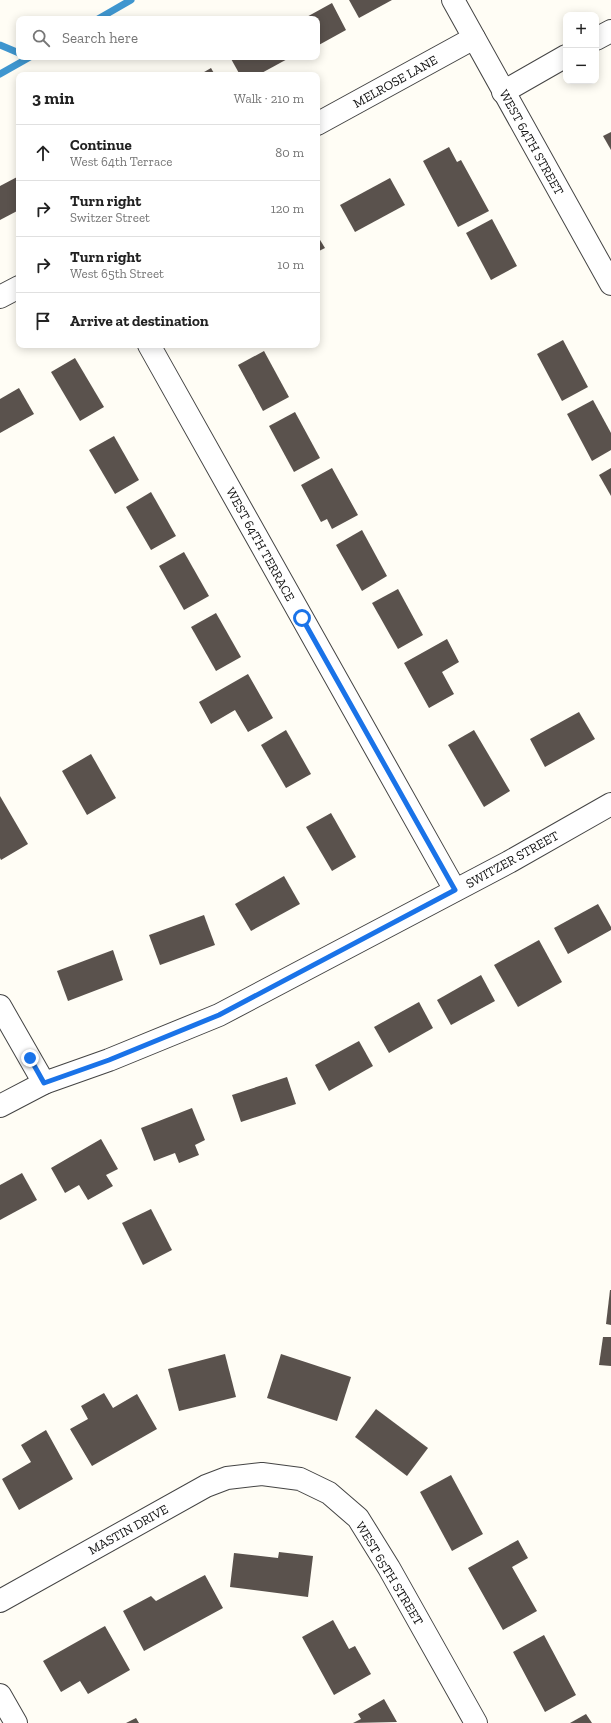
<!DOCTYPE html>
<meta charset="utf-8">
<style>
body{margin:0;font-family:"Zilla Slab",serif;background:#f6f6f6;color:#222}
.controls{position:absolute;right:12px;top:12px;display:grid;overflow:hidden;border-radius:8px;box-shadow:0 2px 10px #0003}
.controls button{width:36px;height:36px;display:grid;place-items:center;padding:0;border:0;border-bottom:1px solid #e0e0e0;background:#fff;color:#222;font:20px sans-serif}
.stop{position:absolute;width:12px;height:12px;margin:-9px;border:3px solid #1a73e8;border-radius:50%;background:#fff}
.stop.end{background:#1a73e8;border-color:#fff;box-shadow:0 1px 4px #0008}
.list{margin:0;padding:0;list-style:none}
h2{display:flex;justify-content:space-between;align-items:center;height:52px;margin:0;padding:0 16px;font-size:17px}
h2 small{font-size:13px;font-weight:400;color:#767676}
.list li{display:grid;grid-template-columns:26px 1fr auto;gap:12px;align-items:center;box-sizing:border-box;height:56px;padding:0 16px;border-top:1px solid #e0e0e0}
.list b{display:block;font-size:15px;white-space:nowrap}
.list p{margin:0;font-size:13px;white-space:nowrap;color:#767676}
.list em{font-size:13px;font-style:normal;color:#767676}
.icon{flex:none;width:22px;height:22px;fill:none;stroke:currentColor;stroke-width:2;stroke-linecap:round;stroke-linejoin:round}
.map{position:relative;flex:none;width:611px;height:1723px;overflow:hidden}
.search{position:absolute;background:#fff;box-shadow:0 2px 10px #0003;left:16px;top:16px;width:304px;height:44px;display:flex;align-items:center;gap:10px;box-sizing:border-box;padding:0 14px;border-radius:8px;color:#767676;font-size:15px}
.panel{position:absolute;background:#fff;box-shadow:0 2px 10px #0003;left:16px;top:72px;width:304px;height:276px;border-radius:8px}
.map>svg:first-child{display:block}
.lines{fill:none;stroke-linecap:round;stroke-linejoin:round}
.stream{stroke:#3f96cf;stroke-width:7}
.building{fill:#5a524d}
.minor-casing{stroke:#444;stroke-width:24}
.minor{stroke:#fff;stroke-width:22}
.route{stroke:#1a73e8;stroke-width:5}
.labels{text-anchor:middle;stroke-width:4;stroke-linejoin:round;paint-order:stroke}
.street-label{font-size:13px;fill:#111;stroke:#fff}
</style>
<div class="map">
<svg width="611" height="1723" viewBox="0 0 611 1723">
<rect width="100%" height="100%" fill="#fffdf5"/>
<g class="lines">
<g class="stream">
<polyline points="98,19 131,0"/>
<polyline points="0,45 19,53"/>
<polyline points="0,74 30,57"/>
</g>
</g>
<g class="building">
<polygon points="349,0 392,0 359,18"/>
<polygon points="332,3 346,30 317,46 317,19 303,19"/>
<polygon points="230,57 291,57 258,75 240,75"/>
<polygon points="211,68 215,75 199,75"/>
<polygon points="611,132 611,150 603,136"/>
<polygon points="449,147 457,162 461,160 489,211 458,227 423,161"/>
<polygon points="19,176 19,210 0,220 0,186"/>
<polygon points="390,178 405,205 355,232 340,205"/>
<polygon points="492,219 517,266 491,280 466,233"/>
<polygon points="317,235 325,248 317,252"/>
<polygon points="563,340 588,387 562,401 537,354"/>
<polygon points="264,351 289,397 263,411 238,365"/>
<polygon points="75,358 104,407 80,421 51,372"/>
<polygon points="19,388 34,414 0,433 0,399"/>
<polygon points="593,400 611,433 611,450 592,461 567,414"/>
<polygon points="295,412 320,458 294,472 269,426"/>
<polygon points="114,436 139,480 115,494 89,450"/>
<polygon points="332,468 358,515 332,529 327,519 321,522 301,485"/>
<polygon points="611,468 611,496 599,475"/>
<polygon points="151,492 176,536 151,550 126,507"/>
<polygon points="362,530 387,576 362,591 336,545"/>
<polygon points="184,552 209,596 184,610 159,566"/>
<polygon points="398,589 423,635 398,649 372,603"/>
<polygon points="216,613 241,657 216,671 191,627"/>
<polygon points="447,639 459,662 442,672 454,694 429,708 404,663"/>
<polygon points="248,674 273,718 248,732 235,710 211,724 199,702"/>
<polygon points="579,712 595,739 545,767 530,739"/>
<polygon points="286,730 311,774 286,788 261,745"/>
<polygon points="474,730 510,791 484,807 448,745"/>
<polygon points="91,754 116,798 87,815 62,771"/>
<polygon points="0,796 28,844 1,860 0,858"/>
<polygon points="331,813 356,857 332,871 306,827"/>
<polygon points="284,876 300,904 251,931 235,904"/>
<polygon points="598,904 611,927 611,930 568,954 554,928"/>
<polygon points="204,915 215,945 160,965 149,935"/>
<polygon points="539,940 562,982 518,1007 494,965"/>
<polygon points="113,950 123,980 68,1001 57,971"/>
<polygon points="481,975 495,1001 451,1025 437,1000"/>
<polygon points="419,1002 433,1028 389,1053 374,1027"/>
<polygon points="359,1041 373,1066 329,1091 315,1065"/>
<polygon points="287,1077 296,1104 241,1122 232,1095"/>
<polygon points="192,1108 205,1140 195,1145 199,1155 179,1163 175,1153 154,1161 141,1128"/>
<polygon points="101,1139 118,1169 106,1175 113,1186 88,1200 79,1185 65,1193 51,1168"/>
<polygon points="22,1173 37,1200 0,1220 0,1185"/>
<polygon points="151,1209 172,1250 143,1265 122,1223"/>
<polygon points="610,1290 611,1290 611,1325 606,1324"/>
<polygon points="603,1337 611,1337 611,1366 599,1365"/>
<polygon points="225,1354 236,1397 179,1411 168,1369"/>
<polygon points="281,1354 351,1377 337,1421 267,1398"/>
<polygon points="104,1393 113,1408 137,1394 157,1429 92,1466 70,1429 88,1419 81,1406"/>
<polygon points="376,1409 428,1448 407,1476 355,1437"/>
<polygon points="46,1430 73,1479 19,1510 2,1479 31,1462 21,1445"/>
<polygon points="451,1475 483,1534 452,1551 420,1492"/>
<polygon points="518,1540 528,1558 512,1567 537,1611 503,1630 468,1568"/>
<polygon points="279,1552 313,1556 308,1597 230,1587 234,1553 278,1558"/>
<polygon points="205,1575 223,1608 144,1651 123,1611 151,1596 156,1601"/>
<polygon points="333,1620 349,1649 355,1646 371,1674 334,1695 302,1637"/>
<polygon points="105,1626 130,1670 88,1694 80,1681 61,1692 43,1661"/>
<polygon points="544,1635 576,1695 545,1712 513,1652"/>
<polygon points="384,1699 397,1722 353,1723 361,1719 358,1714"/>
<polygon points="586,1714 592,1723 570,1723"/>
<polygon points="136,1718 139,1723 126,1723"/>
</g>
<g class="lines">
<g class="minor-casing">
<g id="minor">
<polyline points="453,0 611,284"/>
<polyline points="596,39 611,31"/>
<polyline points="503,92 566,56"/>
<polyline points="317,124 474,38"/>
<polyline points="0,297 19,287"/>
<polyline points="149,345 455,890"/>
<polyline points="0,1006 44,1083"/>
<polyline points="0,1106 44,1083 109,1060 219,1015 509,862 611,804"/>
<polyline points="0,1601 206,1486 227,1478 262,1474 300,1479 329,1493 358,1518 389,1568 476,1723"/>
<polyline points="0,1695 16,1723"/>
</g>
</g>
<use href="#minor" class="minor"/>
</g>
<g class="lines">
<polyline class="route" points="30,1058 44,1083 109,1060 219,1015 455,890 302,618"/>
</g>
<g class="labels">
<g class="street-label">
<text transform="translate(395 81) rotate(-29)" y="5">MELROSE LANE</text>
<text transform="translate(532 142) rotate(61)" y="5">WEST 64TH STREET</text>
<text transform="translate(261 544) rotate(61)" y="5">WEST 64TH TERRACE</text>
<text transform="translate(512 859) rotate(-29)" y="5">SWITZER STREET</text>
<text transform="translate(128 1529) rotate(-29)" y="5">MASTIN DRIVE</text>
<text transform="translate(390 1573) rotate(59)" y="5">WEST 65TH STREET</text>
</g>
</g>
</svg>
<div class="controls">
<button>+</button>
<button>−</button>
</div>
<div class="stop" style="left:302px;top:618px"></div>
<div class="stop end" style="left:30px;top:1058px"></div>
<div class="search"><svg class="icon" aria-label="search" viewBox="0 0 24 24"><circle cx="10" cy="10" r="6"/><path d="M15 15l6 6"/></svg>Search here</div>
<section class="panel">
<h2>3 min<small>Walk · 210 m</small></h2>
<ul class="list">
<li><svg class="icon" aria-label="ahead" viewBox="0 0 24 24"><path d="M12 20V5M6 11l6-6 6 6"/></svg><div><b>Continue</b><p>West 64th Terrace</p></div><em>80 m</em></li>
<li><svg class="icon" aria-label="right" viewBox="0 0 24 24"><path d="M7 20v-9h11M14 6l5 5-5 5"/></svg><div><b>Turn right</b><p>Switzer Street</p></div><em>120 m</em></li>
<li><svg class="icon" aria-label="right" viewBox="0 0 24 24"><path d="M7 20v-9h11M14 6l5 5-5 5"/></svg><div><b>Turn right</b><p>West 65th Street</p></div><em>10 m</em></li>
<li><svg class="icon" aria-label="arrive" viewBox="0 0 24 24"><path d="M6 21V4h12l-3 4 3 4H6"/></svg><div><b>Arrive at destination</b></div></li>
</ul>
</section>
</div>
